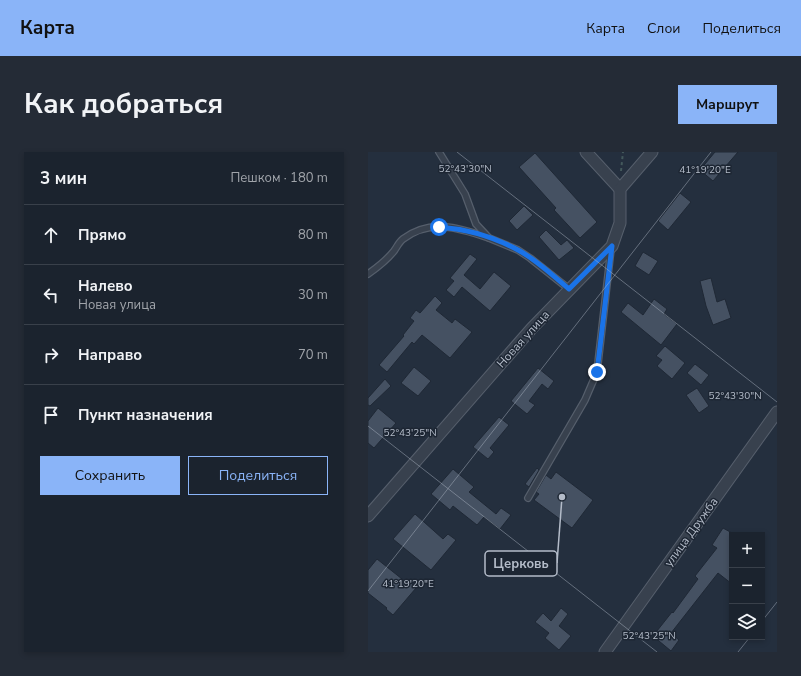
<!DOCTYPE html>
<html lang="ru">
<meta charset="utf-8">
<style>
body{margin:0;font-family:"Nunito Sans",sans-serif;background:#242b36;color:#f1f3f6}
.controls{position:absolute;right:12px;bottom:12px;display:grid;overflow:hidden;border-radius:0px;box-shadow:0 2px 6px #0003}
.controls button{width:36px;height:36px;display:grid;place-items:center;padding:0;border:0;border-bottom:1px solid #39404a;background:#1b232e;color:#f1f3f6;font:20px sans-serif}
.stop{position:absolute;width:12px;height:12px;margin:-9px;border:3px solid #1a73e8;border-radius:50%;background:#fff}
.stop.end{background:#1a73e8;border-color:#fff;box-shadow:0 1px 4px #0008}
.list{margin:0;padding:0;list-style:none}
h2{display:flex;justify-content:space-between;align-items:center;height:52px;margin:0;padding:0 16px;font-size:17px}
h2 small{font-size:13px;font-weight:400;color:#a0a4aa}
.list li{display:grid;grid-template-columns:26px 1fr auto;gap:12px;align-items:center;box-sizing:border-box;height:60px;padding:0 16px;border-top:1px solid #39404a}
.list b{display:block;font-size:15px;white-space:nowrap}
.list p{margin:0;font-size:13px;white-space:nowrap;color:#a0a4aa}
.list em{font-size:13px;font-style:normal;color:#a0a4aa}
.actions{display:flex;gap:8px;padding:12px 16px}
.actions a{flex:1;padding:9px 0;border:1px solid #8ab4f8;border-radius:0px;text-align:center;font-size:14px;color:#8ab4f8}
.actions .main{background:#8ab4f8;color:#111}
.icon{flex:none;width:22px;height:22px;fill:none;stroke:currentColor;stroke-width:2;stroke-linecap:round;stroke-linejoin:round}
.map{position:relative;flex:none;width:409px;height:500px;overflow:hidden;border-radius:0px}
header{display:flex;align-items:center;gap:24px;box-sizing:border-box;height:56px;padding:0 20px;background:#8ab4f8;color:#111}
header strong{font-size:19px}
nav{display:flex;gap:22px;margin-inline-start:auto;font-size:14px}
.intro{display:flex;align-items:center;justify-content:space-between;box-sizing:border-box;height:96px;padding:0 24px}
h1{margin:0;font-size:28px}
.button{padding:10px 18px;border-radius:0px;background:#8ab4f8;color:#111;font-size:14px;font-weight:700}
main{display:flex;gap:24px;padding:0 24px}
aside{flex:1;background:#1b232e;border-radius:0px;box-shadow:0 2px 6px #0003}
.map>svg:first-child{display:block}
.building{fill:#455162;stroke:#1f2835}
.lines{fill:none;stroke-linecap:round;stroke-linejoin:round}
.service-casing{stroke:#565f6c;stroke-width:8}
.minor-casing{stroke:#565f6c;stroke-width:13}
.path{stroke:#44595c;stroke-width:2;stroke-dasharray:3 3;stroke-linecap:butt}
.service{stroke:#38414e;stroke-width:5.5}
.minor{stroke:#38414e;stroke-width:11}
.route{stroke:#1a73e8;stroke-width:5}
.ticks{fill:none;stroke:#b4bcc9;stroke-width:1;stroke-opacity:0.45}
.labels{text-anchor:middle;stroke-width:3;stroke-linejoin:round;paint-order:stroke}
.street-label{font-size:12px;fill:#b4bcc9;stroke:#1d2633}
.ticks-label{font-size:10px;text-anchor:middle;fill:#b4bcc9;stroke:#1d2633;stroke-width:3;stroke-linejoin:round;paint-order:stroke}
.leader{fill:none;stroke:#b4bcc9;stroke-width:1.5}
.callout-dot{fill:#b4bcc9;stroke:#1d2633;stroke-width:1.5}
.callout{fill:#1d2633;stroke:#b4bcc9;stroke-width:1.5}
.callout-label{font-size:13px;text-anchor:middle;font-weight:bold;fill:#b4bcc9}
</style>
<header>
<strong>Карта</strong>
<nav><a>Карта</a><a>Слои</a><a>Поделиться</a></nav>
</header>
<div class="intro"><h1>Как добраться</h1><a class="button">Маршрут</a></div>
<main>
<aside>
<h2>3 мин<small>Пешком · 180 m</small></h2>
<ul class="list">
<li><svg class="icon" aria-label="ahead" viewBox="0 0 24 24"><path d="M12 20V5M6 11l6-6 6 6"/></svg><div><b>Прямо</b></div><em>80 m</em></li>
<li><svg class="icon" aria-label="left" viewBox="0 0 24 24"><path d="M17 20v-9H6M10 6l-5 5 5 5"/></svg><div><b>Налево</b><p>Новая улица</p></div><em>30 m</em></li>
<li><svg class="icon" aria-label="right" viewBox="0 0 24 24"><path d="M7 20v-9h11M14 6l5 5-5 5"/></svg><div><b>Направо</b></div><em>70 m</em></li>
<li><svg class="icon" aria-label="arrive" viewBox="0 0 24 24"><path d="M6 21V4h12l-3 4 3 4H6"/></svg><div><b>Пункт назначения</b></div></li>
</ul>
<div class="actions"><a class="main">Сохранить</a><a>Поделиться</a></div>
</aside>
<div class="map">
<svg width="409" height="500" viewBox="0 0 409 500">
<rect width="100%" height="100%" fill="#242f3e"/>
<g class="building">
<polygon points="347,0 370,0 345,29 332,18"/>
<polygon points="167,1 229,70 212,86 186,58 188,56 151,15"/>
<polygon points="312,41 323,50 300,78 290,69"/>
<polygon points="156,54 165,63 149,78 141,69"/>
<polygon points="178,78 193,93 199,88 206,96 191,108 171,85"/>
<polygon points="275,100 290,109 281,123 267,114"/>
<polygon points="102,102 109,107 96,123 112,137 126,120 143,134 122,159 94,135 86,145 78,138 86,129 82,126"/>
<polygon points="343,126 349,150 357,147 363,166 345,173 338,154 332,129"/>
<polygon points="67,144 74,151 68,158 84,171 87,167 104,180 82,206 54,183 46,192 44,190 19,220 11,213 36,184 35,183 46,169 42,166 48,158 52,161"/>
<polygon points="286,147 299,157 296,162 309,172 293,193 253,160 260,151 275,163"/>
<polygon points="297,194 317,211 304,227 289,214 294,208 288,204"/>
<polygon points="327,212 341,223 333,233 319,221"/>
<polygon points="46,215 63,229 50,244 33,231"/>
<polygon points="170,216 186,229 180,237 174,232 161,249 167,253 159,262 143,249"/>
<polygon points="17,227 23,234 2,254 0,253 0,246"/>
<polygon points="329,236 341,254 331,261 318,243"/>
<polygon points="10,256 28,271 6,296 0,291 0,269"/>
<polygon points="131,265 141,273 122,296 126,300 120,307 105,295"/>
<polygon points="169,316 171,318 161,335 157,332"/>
<polygon points="85,317 106,335 101,340 128,362 133,356 143,363 132,377 116,365 109,373 85,354 82,358 63,342"/>
<polygon points="188,320 225,348 204,376 166,348 171,342 168,340 178,323 183,327"/>
<polygon points="47,362 75,387 80,382 88,388 63,418 25,387"/>
<polygon points="355,376 364,381 364,432 350,421 303,481 311,488 303,499 285,484 304,460 305,461 330,427 327,424 349,396 344,393"/>
<polygon points="9,407 39,431 41,429 48,436 25,463 18,457 19,456 0,441 0,418"/>
<polygon points="193,456 200,462 191,474 203,484 191,498 177,486 181,481 167,470 175,461 183,469"/>
</g>
<g class="lines">
<g class="service-casing">
<g id="service">
<polyline points="71,0 97,42 108,72 121,86 150,98 162,106 201,137"/>
<path d="M 0,122 C 10,115 18,109 26,99 C 29,95 31,90 35,87 C 62,66 91,76 121,86"/>
<polyline points="160,346 217,248 229,220 243,97"/>
</g>
</g>
<g class="minor-casing">
<g id="minor">
<polyline points="218,0 252,37"/>
<polyline points="0,364 164,176 244,94 252,71 252,37 284,0"/>
<polyline points="237,500 409,260"/>
</g>
</g>
<polyline class="path" points="253,19 255,0"/>
<use href="#service" class="service"/>
<use href="#minor" class="minor"/>
</g>
<g class="lines">
<path class="route" d="M 71,75 C 98,77 126,85 150,98 C 169,108 185,124 201,137 L 244,94 L 229,220"/>
</g>
<path class="ticks" d="M 89,0 L 409,250M 0,274 L 289,500M 0,439 L 343,0M 394,469 L 409,450M 370,500 L 382,485"/>
<g class="labels">
<g class="street-label">
<text transform="translate(155 187) rotate(-48)" y="4">Новая улица</text>
<text transform="translate(323 380) rotate(-54)" y="4">улица Дружба</text>
</g>
</g>
<g class="ticks-label">
<text x="97" y="20">52°43'30"N</text>
<text x="337" y="21">41°19'20"E</text>
<text x="367" y="247">52°43'30"N</text>
<text x="42" y="284">52°43'25"N</text>
<text x="40" y="435">41°19'20"E</text>
<text x="281" y="487">52°43'25"N</text>
</g>
<path class="leader" d="M194 345L189 411"/>
<circle class="callout-dot" cx="194" cy="345" r="4"/>
<rect class="callout" x="117" y="399" width="72" height="25" rx="4"/>
<g class="callout-label">
<text x="153" y="416">Церковь</text>
</g>
</svg>
<div class="controls">
<button>+</button>
<button>−</button>
<button><svg class="icon" aria-label="layers" viewBox="0 0 24 24"><path d="M12 4l9 5-9 5-9-5zM3 14l9 5 9-5"/></svg></button>
</div>
<div class="stop" style="left:71px;top:75px"></div>
<div class="stop end" style="left:229px;top:220px"></div>
</div>
</main>
